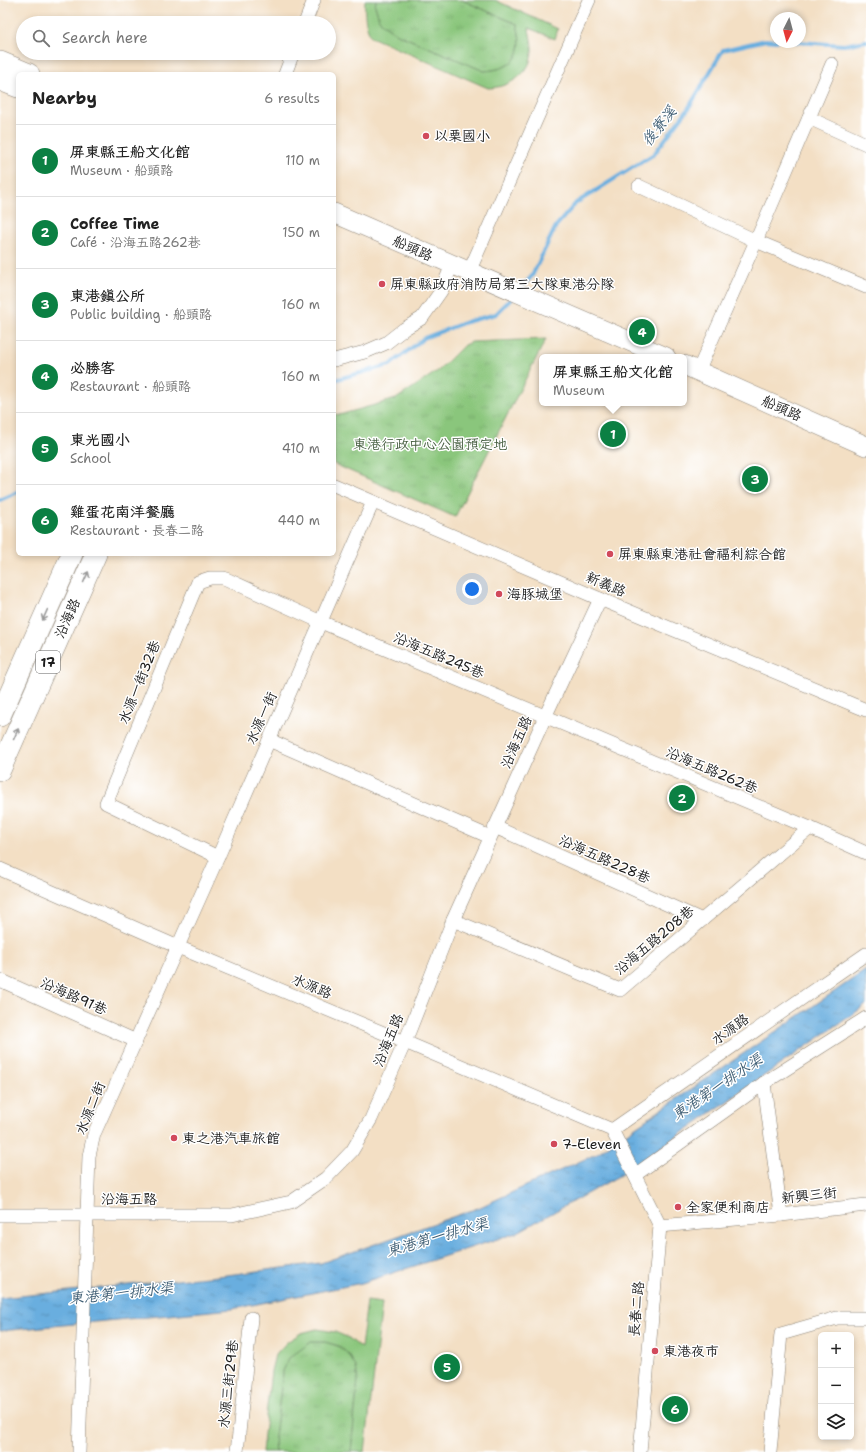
<!DOCTYPE html>
<meta charset="utf-8">
<style>
body{margin:0;font-family:"Shantell Sans","LXGW WenKai TC",sans-serif;background:#f6f6f6;color:#222}
.controls{position:absolute;right:12px;bottom:12px;display:grid;overflow:hidden;border-radius:6px;box-shadow:0 2px 6px #0003}
.controls button{width:36px;height:36px;display:grid;place-items:center;padding:0;border:0;border-bottom:1px solid #e0e0e0;background:#fff;color:#222;font:20px sans-serif}
.compass{position:absolute;left:770px;top:12px;width:36px;height:36px;border-radius:50%;background:#fff;box-shadow:0 2px 6px #0003;rotate:186deg}
.you{position:absolute;left:472px;top:589px;width:14px;height:14px;margin:-10px;border:3px solid #fff;border-radius:50%;background:#1a73e8;box-shadow:0 0 0 6px #1a73e833}
.badge{display:grid;place-items:center;width:26px;height:26px;border-radius:50%;background:#0b8043;color:#fff;font-size:13px;font-weight:700}
.pin{position:absolute;translate:-50% -50%;border:2px solid #fff;box-shadow:0 1px 4px #0006}
.popup{position:absolute;left:539px;top:354px;width:148px;height:52px;box-sizing:border-box;display:grid;place-content:center;border-radius:6px;background:#fff;filter:drop-shadow(0 1px 3px #0005);font-size:13px;white-space:nowrap;color:#767676}
.popup b{font-size:15px;color:#222}
.popup::after{content:'';position:absolute;left:50%;top:100%;margin-left:-8px;border:8px solid transparent;border-top-color:#fff}
.list{margin:0;padding:0;list-style:none}
h2{display:flex;justify-content:space-between;align-items:center;height:52px;margin:0;padding:0 16px;font-size:17px}
h2 small{font-size:13px;font-weight:400;color:#767676}
.list li{display:grid;grid-template-columns:26px 1fr auto;gap:12px;align-items:center;box-sizing:border-box;height:72px;padding:0 16px;border-top:1px solid #e0e0e0}
.list b{display:block;font-size:15px;white-space:nowrap}
.list p{margin:0;font-size:13px;white-space:nowrap;color:#767676}
.list em{font-size:13px;font-style:normal;color:#767676}
.icon{flex:none;width:22px;height:22px;fill:none;stroke:currentColor;stroke-width:2;stroke-linecap:round;stroke-linejoin:round}
.map{position:relative;flex:none;width:866px;height:1452px;overflow:hidden}
.search{position:absolute;background:#fff;box-shadow:0 2px 6px #0003;left:16px;top:16px;width:320px;height:44px;display:flex;align-items:center;gap:10px;box-sizing:border-box;padding:0 14px;border-radius:22px;color:#767676;font-size:15px}
.panel{position:absolute;background:#fff;box-shadow:0 2px 6px #0003;left:16px;top:72px;width:320px;height:484px;border-radius:6px}
.map>svg:first-child{display:block}
.grass{fill:url(#grass-tufts);stroke:#53714c}
.pitch{fill:#8ac67b;stroke:#53714c}
.water{fill:url(#water-ripples);stroke:#42657e}
.lines{fill:none;stroke-linecap:round;stroke-linejoin:round}
.stream{stroke:#69aedf;stroke-width:4}
.street-casing{stroke:#887e70;stroke-width:14}
.secondary-casing{stroke:#887e70;stroke-width:20}
.primary-casing{stroke:#887e70;stroke-width:22}
.street{stroke:#fff;stroke-width:13}
.secondary{stroke:#fff;stroke-width:19}
.primary{stroke:#fff;stroke-width:21}
.oneway{stroke:#999}
.poi-dot{fill:#d1495b;stroke:#fff;stroke-width:1.5}
.labels{text-anchor:middle;stroke-width:3;stroke-linejoin:round;paint-order:stroke}
.shield{fill:#fff;stroke:#606060;stroke-width:1}
.shield-label{font-size:13px;font-weight:bold;fill:#1c1c1c}
.poi-label{font-size:14px;fill:#1c1c1c;stroke:#fff;text-anchor:start}
.street-label{font-size:14px;fill:#1c1c1c;stroke:#fff}
.park-label{font-size:14px;fill:#486042;stroke:#fff}
.water-label{font-size:15px;font-style:italic;fill:#3f5e74;stroke:#fff}
</style>
<div class="map">
<svg width="866" height="1452" viewBox="0 0 866 1452">
<defs>
<pattern id="grass-tufts" width="24" height="20" patternUnits="userSpaceOnUse"><rect width="24" height="20" fill="#8ac67b"/><path d="M3 7l-1-3M5 7V3M7 7l1-3M15 17l-1-3M17 17v-4M19 17l1-3" fill="none" stroke="#76aa6a"/></pattern>
<pattern id="water-ripples" width="26" height="14" patternUnits="userSpaceOnUse"><rect width="26" height="14" fill="#69aedf"/><path d="M2 4q2-2 4 0t4 0M15 11q2-2 4 0t4 0" fill="none" stroke="#568db4"/></pattern>
</defs>
<rect width="100%" height="100%" fill="#fff"/>
<filter id="ink" filterUnits="userSpaceOnUse"><feTurbulence type="fractalNoise" baseFrequency=".025" numOctaves="2"/><feDisplacementMap in="SourceGraphic" scale="8" xChannelSelector="R" yChannelSelector="G"/><feConvolveMatrix kernelMatrix="1 2 1 2 8 2 1 2 1" color-interpolation-filters="sRGB"/></filter>
<filter id="wash" filterUnits="userSpaceOnUse"><feTurbulence type="fractalNoise" baseFrequency=".012" numOctaves="4" result="noise"/><feDisplacementMap in="SourceGraphic" scale="16" xChannelSelector="R" yChannelSelector="G"/><feGaussianBlur stdDeviation="0.9" result="paint"/><feColorMatrix in="noise" values="0 0 0 0 0 0 0 0 0 0 0 0 0 0 0 0 0 1.4 0 .05"/><feComposite in="paint" operator="in"/></filter>
<g filter="url(#wash)">
<rect width="100%" height="100%" fill="#f3dfc4"/>
<g class="grass">
<path d="M 376,0 L 462,0 L 517,24 C 525,54 516,69 484,71 L 399,35 L 384,25 L 379,19 L 375,6 Z"/>
<polygon points="546,339 455,517 334,464 334,414 339,415 396,399 439,370 464,345 471,342"/>
<polygon points="311,1342 325,1342 338,1346 349,1355 356,1367 358,1380 351,1452 275,1452 274,1444 283,1371 289,1357"/>
</g>
<g class="pitch">
<path d="M 365,0 L 376,0 L 375,6 L 379,19 L 384,25 L 399,35 L 484,71 C 516,69 525,54 517,24 L 462,0 L 495,0 L 558,29 L 555,39 L 529,28 C 530,37 534,48 531,58 C 527,77 505,88 488,88 L 371,37 C 365,25 364,13 365,0 Z"/>
<polygon points="367,1301 382,1303 365,1452 351,1452 358,1380 356,1367 349,1355 339,1346 325,1342 311,1342 289,1358 283,1371 274,1444 275,1452 262,1452 271,1371 275,1355 287,1342 301,1333 317,1329 335,1332 349,1338 361,1348"/>
</g>
<polygon class="water" points="866,970 866,1005 624,1173 516,1233 362,1283 232,1309 0,1331 0,1298 227,1275 321,1263 478,1208 596,1154"/>
<g class="lines">
<g class="stream">
<polyline points="797,42 844,45 866,41"/>
<polyline points="520,289 532,276 556,226 576,203 654,154 688,109 723,50 766,40 776,41"/>
<polyline points="334,380 390,365 424,338 466,322 496,314 513,297"/>
<polyline points="0,500 18,492"/>
</g>
</g>
</g>
<g filter="url(#ink)">
<g class="lines">
<g class="street-casing">
<g id="street">
<polyline points="305,23 314,0"/>
<polyline points="285,74 293,53"/>
<polyline points="809,118 866,144"/>
<polyline points="639,186 756,241 866,287"/>
<polyline points="469,272 589,0"/>
<polyline points="334,360 365,352 386,343 404,329 422,318 441,291 452,265"/>
<polyline points="698,371 756,241 832,64"/>
<polyline points="334,485 600,599 866,710"/>
<polyline points="269,740 490,837"/>
<polyline points="495,827 702,920"/>
<polyline points="218,857 106,803 198,582 210,578 224,578 321,622 810,828 866,853"/>
<polyline points="0,869 178,947 405,1042 612,1130 660,1226 640,1452"/>
<polyline points="453,920 620,990 810,828"/>
<polyline points="0,980 136,1041"/>
<polyline points="764,1083 781,1215"/>
<polyline points="612,1130 866,954"/>
<polyline points="635,1175 764,1083 866,1018"/>
<polyline points="0,1215 232,1215 291,1202 326,1178 352,1151 371,1119 405,1042 453,920 545,717 600,599"/>
<polyline points="660,1226 781,1215 866,1205"/>
<polyline points="79,1452 89,1156 94,1134 218,857 373,502"/>
<polyline points="237,1452 251,1318"/>
<polyline points="770,1452 781,1334 837,1318 866,1318"/>
</g>
</g>
<g class="secondary-casing">
<g id="secondary">
<polyline points="334,213 666,357"/>
<polyline points="684,365 866,446"/>
</g>
</g>
<g class="primary-casing">
<g id="primary">
<polyline points="0,62 29,74"/>
<polyline points="0,80 18,87"/>
<polyline points="0,716 72,554"/>
<polyline points="0,770 96,554"/>
</g>
</g>
<use href="#street" class="street"/>
<use href="#secondary" class="secondary"/>
<use href="#primary" class="primary"/>
</g>
<defs><path id="oneway-shaft" d="M-6 0H5M1.5-3L5.5 0L1.5 3" fill="none" stroke-width="1.6" stroke-linecap="round" stroke-linejoin="round"/></defs>
<g class="oneway">
<use href="#oneway-shaft" transform="translate(86 577) rotate(-66)"/>
<use href="#oneway-shaft" transform="translate(45 615) rotate(114)"/>
<use href="#oneway-shaft" transform="translate(16 734) rotate(-66)"/>
</g>
</g>
<g class="poi-dot">
<circle cx="426" cy="136" r="4"/>
<circle cx="382" cy="284" r="4"/>
<circle cx="610" cy="554" r="4"/>
<circle cx="499" cy="594" r="4"/>
<circle cx="174" cy="1138" r="4"/>
<circle cx="554" cy="1144" r="4"/>
<circle cx="678" cy="1207" r="4"/>
<circle cx="655" cy="1351" r="4"/>
</g>
<g class="labels">
<rect class="shield" x="36" y="651" width="24" height="22" rx="3"/>
<g class="shield-label">
<text x="48" y="667">17</text>
</g>
<g class="poi-label">
<text x="434" y="141">以栗國小</text>
<text x="390" y="289">屏東縣政府消防局第三大隊東港分隊</text>
<text x="618" y="559">屏東縣東港社會福利綜合館</text>
<text x="507" y="599">海豚城堡</text>
<text x="182" y="1143">東之港汽車旅館</text>
<text x="562" y="1149">7-Eleven</text>
<text x="686" y="1212">全家便利商店</text>
<text x="663" y="1356">東港夜市</text>
</g>
<g class="street-label">
<text transform="translate(413 248) rotate(24)" y="5">船頭路</text>
<text transform="translate(782 408) rotate(24)" y="5">船頭路</text>
<text transform="translate(606 584) rotate(23)" y="5">新義路</text>
<text transform="translate(67 618) rotate(-66)" y="5">沿海路</text>
<text transform="translate(439 655) rotate(23)" y="5">沿海五路245巷</text>
<text transform="translate(139 682) rotate(-68)" y="5">水源一街32巷</text>
<text transform="translate(261 718) rotate(-66)" y="5">水源一街</text>
<text transform="translate(516 742) rotate(-66)" y="5">沿海五路</text>
<text transform="translate(712 770) rotate(23)" y="5">沿海五路262巷</text>
<text transform="translate(605 859) rotate(24)" y="5">沿海五路228巷</text>
<text transform="translate(654 940) rotate(-40)" y="5">沿海五路208巷</text>
<text transform="translate(312 986) rotate(23)" y="5">水源路</text>
<text transform="translate(74 996) rotate(24)" y="5">沿海路91巷</text>
<text transform="translate(730 1029) rotate(-35)" y="5">水源路</text>
<text transform="translate(388 1040) rotate(-67)" y="5">沿海五路</text>
<text transform="translate(90 1108) rotate(-68)" y="5">水源二街</text>
<text transform="translate(809 1195) rotate(-6)" y="5">新興三街</text>
<text x="129" y="1204">沿海五路</text>
<text transform="translate(636 1309) rotate(-85)" y="5">長春二路</text>
<text transform="translate(228 1384) rotate(-84)" y="5">水源三街29巷</text>
</g>
<g class="park-label">
<text x="430" y="449">東港行政中心公園預定地</text>
</g>
<g class="water-label">
<text transform="translate(659 126) rotate(-51)" y="5">後寮溪</text>
<text transform="translate(717 1087) rotate(-34)" y="5">東港第一排水渠</text>
<text transform="translate(437 1237) rotate(-16)" y="5">東港第一排水渠</text>
<text transform="translate(121 1293) rotate(-6)" y="5">東港第一排水渠</text>
</g>
</g>
</svg>
<div class="controls">
<button>+</button>
<button>−</button>
<button><svg class="icon" aria-label="layers" viewBox="0 0 24 24"><path d="M12 4l9 5-9 5-9-5zM3 14l9 5 9-5"/></svg></button>
</div>
<svg class="compass" viewBox="-18 -18 36 36"><path d="M0-13l5 13h-10z" fill="#e53935"/><path d="M0 13l5-13h-10z" fill="#767676"/></svg>
<div class="you"></div>
<div class="pin badge" style="left:613px;top:434px">1</div>
<div class="popup"><b>屏東縣王船文化館</b>Museum</div>
<div class="pin badge" style="left:682px;top:798px">2</div>
<div class="pin badge" style="left:755px;top:479px">3</div>
<div class="pin badge" style="left:642px;top:332px">4</div>
<div class="pin badge" style="left:447px;top:1367px">5</div>
<div class="pin badge" style="left:675px;top:1409px">6</div>
<div class="search"><svg class="icon" aria-label="search" viewBox="0 0 24 24"><circle cx="10" cy="10" r="6"/><path d="M15 15l6 6"/></svg>Search here</div>
<section class="panel">
<h2>Nearby<small>6 results</small></h2>
<ul class="list">
<li><span class="badge">1</span><div><b>屏東縣王船文化館</b><p>Museum · 船頭路</p></div><em>110 m</em></li>
<li><span class="badge">2</span><div><b>Coffee Time</b><p>Café · 沿海五路262巷</p></div><em>150 m</em></li>
<li><span class="badge">3</span><div><b>東港鎮公所</b><p>Public building · 船頭路</p></div><em>160 m</em></li>
<li><span class="badge">4</span><div><b>必勝客</b><p>Restaurant · 船頭路</p></div><em>160 m</em></li>
<li><span class="badge">5</span><div><b>東光國小</b><p>School</p></div><em>410 m</em></li>
<li><span class="badge">6</span><div><b>雞蛋花南洋餐廳</b><p>Restaurant · 長春二路</p></div><em>440 m</em></li>
</ul>
</section>
</div>
